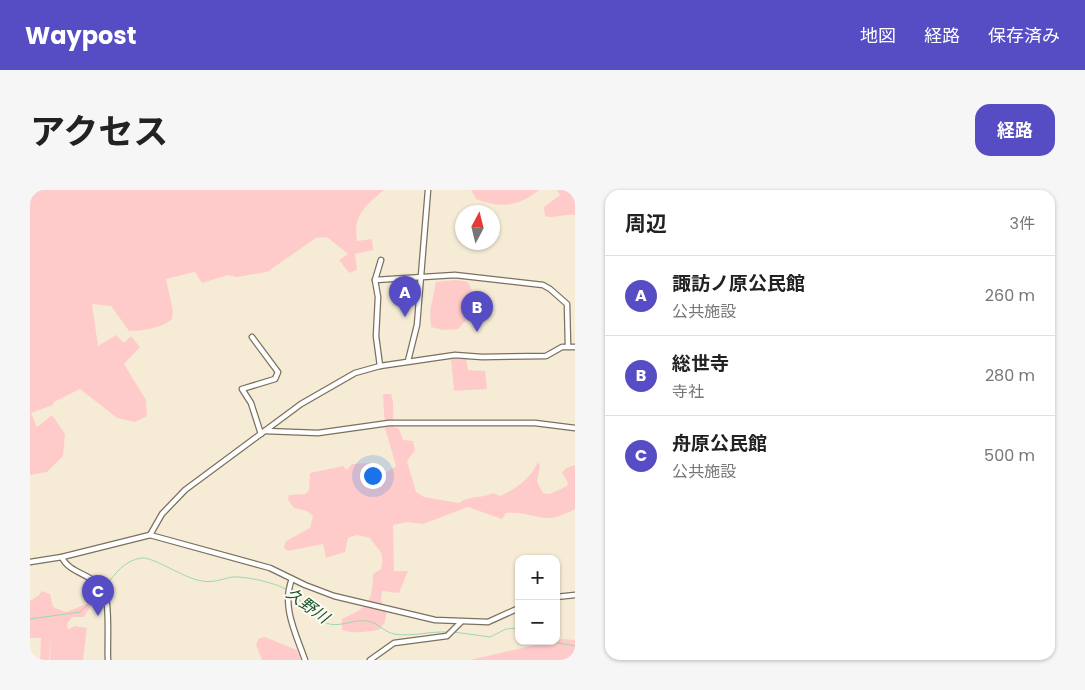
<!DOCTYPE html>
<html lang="ja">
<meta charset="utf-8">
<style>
body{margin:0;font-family:Poppins,"Noto Sans JP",sans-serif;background:#f6f6f6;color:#222}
.controls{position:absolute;right:15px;bottom:15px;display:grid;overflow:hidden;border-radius:10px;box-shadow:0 1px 4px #0004}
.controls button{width:45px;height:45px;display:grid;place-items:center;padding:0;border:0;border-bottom:1px solid #e0e0e0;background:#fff;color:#222;font:25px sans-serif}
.compass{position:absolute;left:425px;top:15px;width:45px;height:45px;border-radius:50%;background:#fff;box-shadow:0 1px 4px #0004;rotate:7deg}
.you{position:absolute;left:342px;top:285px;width:18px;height:18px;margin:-12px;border:4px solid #fff;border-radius:50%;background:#1a73e8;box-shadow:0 0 0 8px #1a73e833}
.badge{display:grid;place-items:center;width:32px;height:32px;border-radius:50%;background:#564cc4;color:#fff;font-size:16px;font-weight:700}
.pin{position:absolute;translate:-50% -41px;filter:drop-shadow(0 1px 2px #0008)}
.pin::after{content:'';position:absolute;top:26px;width:18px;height:15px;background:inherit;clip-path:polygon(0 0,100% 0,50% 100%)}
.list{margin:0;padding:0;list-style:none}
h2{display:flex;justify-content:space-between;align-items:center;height:65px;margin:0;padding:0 20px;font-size:21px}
h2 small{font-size:16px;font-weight:400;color:#767676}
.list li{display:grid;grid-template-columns:32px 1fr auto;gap:15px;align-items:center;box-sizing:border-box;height:80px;padding:0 20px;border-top:1px solid #e0e0e0}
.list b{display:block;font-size:19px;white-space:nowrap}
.list p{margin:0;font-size:16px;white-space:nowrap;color:#767676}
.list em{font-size:16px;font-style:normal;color:#767676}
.map{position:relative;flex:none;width:545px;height:470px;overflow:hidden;border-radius:15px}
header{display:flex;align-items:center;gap:30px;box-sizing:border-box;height:70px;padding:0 25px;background:#564cc4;color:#fff}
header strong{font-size:24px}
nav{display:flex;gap:28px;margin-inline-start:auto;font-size:18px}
.intro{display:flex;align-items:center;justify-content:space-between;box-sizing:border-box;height:120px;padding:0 30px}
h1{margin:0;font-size:35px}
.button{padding:12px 22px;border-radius:15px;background:#564cc4;color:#fff;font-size:18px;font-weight:700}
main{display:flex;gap:30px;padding:0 30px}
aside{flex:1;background:#fff;border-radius:15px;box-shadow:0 1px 4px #0004}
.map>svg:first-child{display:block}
.green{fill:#ffcbca}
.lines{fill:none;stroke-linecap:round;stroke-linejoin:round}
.stream{stroke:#9ed7ac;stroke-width:1}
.minor-casing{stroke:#7a715e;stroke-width:7}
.minor{stroke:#fff;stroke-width:4.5}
.labels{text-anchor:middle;stroke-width:4;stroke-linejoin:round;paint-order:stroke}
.water-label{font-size:16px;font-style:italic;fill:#16552d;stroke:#fefaf1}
</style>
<header>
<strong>Waypost</strong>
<nav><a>地図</a><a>経路</a><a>保存済み</a></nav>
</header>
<div class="intro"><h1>アクセス</h1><a class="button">経路</a></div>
<main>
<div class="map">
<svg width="545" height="470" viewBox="0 0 545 470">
<rect width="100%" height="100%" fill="#f6ecd6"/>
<g class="green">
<path d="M 0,0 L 354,0 C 335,16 323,25 327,51 L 342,49 L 343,60 L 325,64 L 327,80 L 319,83 L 309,70 L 318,64 L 297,47 L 286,48 L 237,82 L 207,87 L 198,85 L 172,93 L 165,82 L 136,89 L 143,121 L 142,129 C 133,138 112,141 99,141 L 81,116 L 62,114 L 68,156 L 86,145 L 94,153 L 101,146 L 110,157 L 94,174 L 116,210 L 117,226 L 105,232 L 87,228 L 50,199 L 24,212 L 23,215 L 1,223 L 7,237 L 22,225 L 35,244 L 33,266 L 17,282 L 0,285 Z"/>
<path d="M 441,0 L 509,0 C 490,16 470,19 446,9 Z"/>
<path d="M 527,0 L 545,0 L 545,25 C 535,24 523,29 515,26 L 514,17 L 530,5 Z"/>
<polygon points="426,90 438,92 447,111 447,117 440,117 436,130 428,139 413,140 401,137 400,121 406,92"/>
<polygon points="428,168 436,169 438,180 455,181 457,199 424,201 421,169"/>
<path d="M 353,204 L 361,204 C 365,214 362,227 364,237 L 369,239 L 373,250 L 383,251 L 385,260 L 377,271 L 386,302 L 394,307 L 429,313 C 439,305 451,309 463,303 L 470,306 C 486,299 500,289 508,272 L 510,276 L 507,292 L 513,303 L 520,304 L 537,296 L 538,293 L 532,283 L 536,278 L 545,275 L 545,319 C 510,338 509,321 476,323 L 472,329 L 438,317 L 393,334 L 377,332 L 363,335 L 364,381 L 378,381 L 369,403 L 352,401 L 351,411 L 357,421 L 355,432 L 349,440 C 336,442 324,444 312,440 L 312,429 C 339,416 342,414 343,384 L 351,379 C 355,359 348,362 340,348 L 327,345 L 318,348 L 315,362 L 296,368 L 293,354 L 258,361 L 254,358 L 256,351 L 280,338 L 283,326 L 277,321 L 264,318 L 258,310 L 259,305 L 275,304 L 279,300 L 280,283 L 313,276 L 317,280 L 322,274 L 342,273 L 342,287 L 347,288 L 366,276 L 355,238 Z"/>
<polygon points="12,401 20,404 23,417 36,422 64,411 54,427 42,427 37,434 38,440 35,441 45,436 57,438 53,470 20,470 21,449 19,470 10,470 11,448 0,448 0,411 8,406"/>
<polygon points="235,447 267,460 271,470 232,470 226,455 228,449"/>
<polygon points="532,449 545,450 545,470 439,470"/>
</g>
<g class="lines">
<g class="stream">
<path d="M 75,397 C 85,384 94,370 112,368 C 124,367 155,389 172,391 C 183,393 192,389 202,387 C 215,386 247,393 257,400"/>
<path d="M 261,403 C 272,410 280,424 292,431 C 307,440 321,429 337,431 C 347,432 354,442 364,444 C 383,447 400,441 418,442"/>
<polyline points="0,429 50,422 72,401"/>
<polyline points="424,442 460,447 476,439 489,438"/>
<polyline points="518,451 545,456"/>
</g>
<g class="minor-casing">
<g id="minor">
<polyline points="345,90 425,85 513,95 520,99 537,114 538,156"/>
<polyline points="222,147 248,182 245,189 212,199 221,213 231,244"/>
<polyline points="378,171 387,135 398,0"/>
<polyline points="350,176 346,146 348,107 345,90 351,70"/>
<polyline points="235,241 288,243 359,233 505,233 545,238"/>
<polyline points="120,345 132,324 155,300 271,214 325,183 350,176 425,165 452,167 516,166 532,157 545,157"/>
<path d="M 32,367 C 39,385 68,384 75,404 C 80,417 77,454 78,470"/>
<polyline points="0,372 32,367 120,345 240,378 275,395 304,406 405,430 458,432 489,418"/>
<path d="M 262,389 C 251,416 266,444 275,470"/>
<polyline points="526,407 545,405"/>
<polyline points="340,470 364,453 417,446 431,432"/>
</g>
</g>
<use href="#minor" class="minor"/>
</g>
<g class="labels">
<g class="water-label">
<text transform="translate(278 415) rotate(36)" y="6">久野川</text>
</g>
</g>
</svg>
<div class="controls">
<button>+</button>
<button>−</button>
</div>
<svg class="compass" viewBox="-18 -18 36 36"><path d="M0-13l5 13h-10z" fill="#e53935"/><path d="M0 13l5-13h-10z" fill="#767676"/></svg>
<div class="you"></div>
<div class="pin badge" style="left:375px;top:127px">A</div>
<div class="pin badge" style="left:447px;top:142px">B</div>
<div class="pin badge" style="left:68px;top:426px">C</div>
</div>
<aside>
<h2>周辺<small>3件</small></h2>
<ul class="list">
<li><span class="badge">A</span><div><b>諏訪ノ原公民館</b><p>公共施設</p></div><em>260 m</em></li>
<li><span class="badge">B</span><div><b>総世寺</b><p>寺社</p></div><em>280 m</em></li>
<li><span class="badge">C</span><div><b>舟原公民館</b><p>公共施設</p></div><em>500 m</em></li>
</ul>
</aside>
</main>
